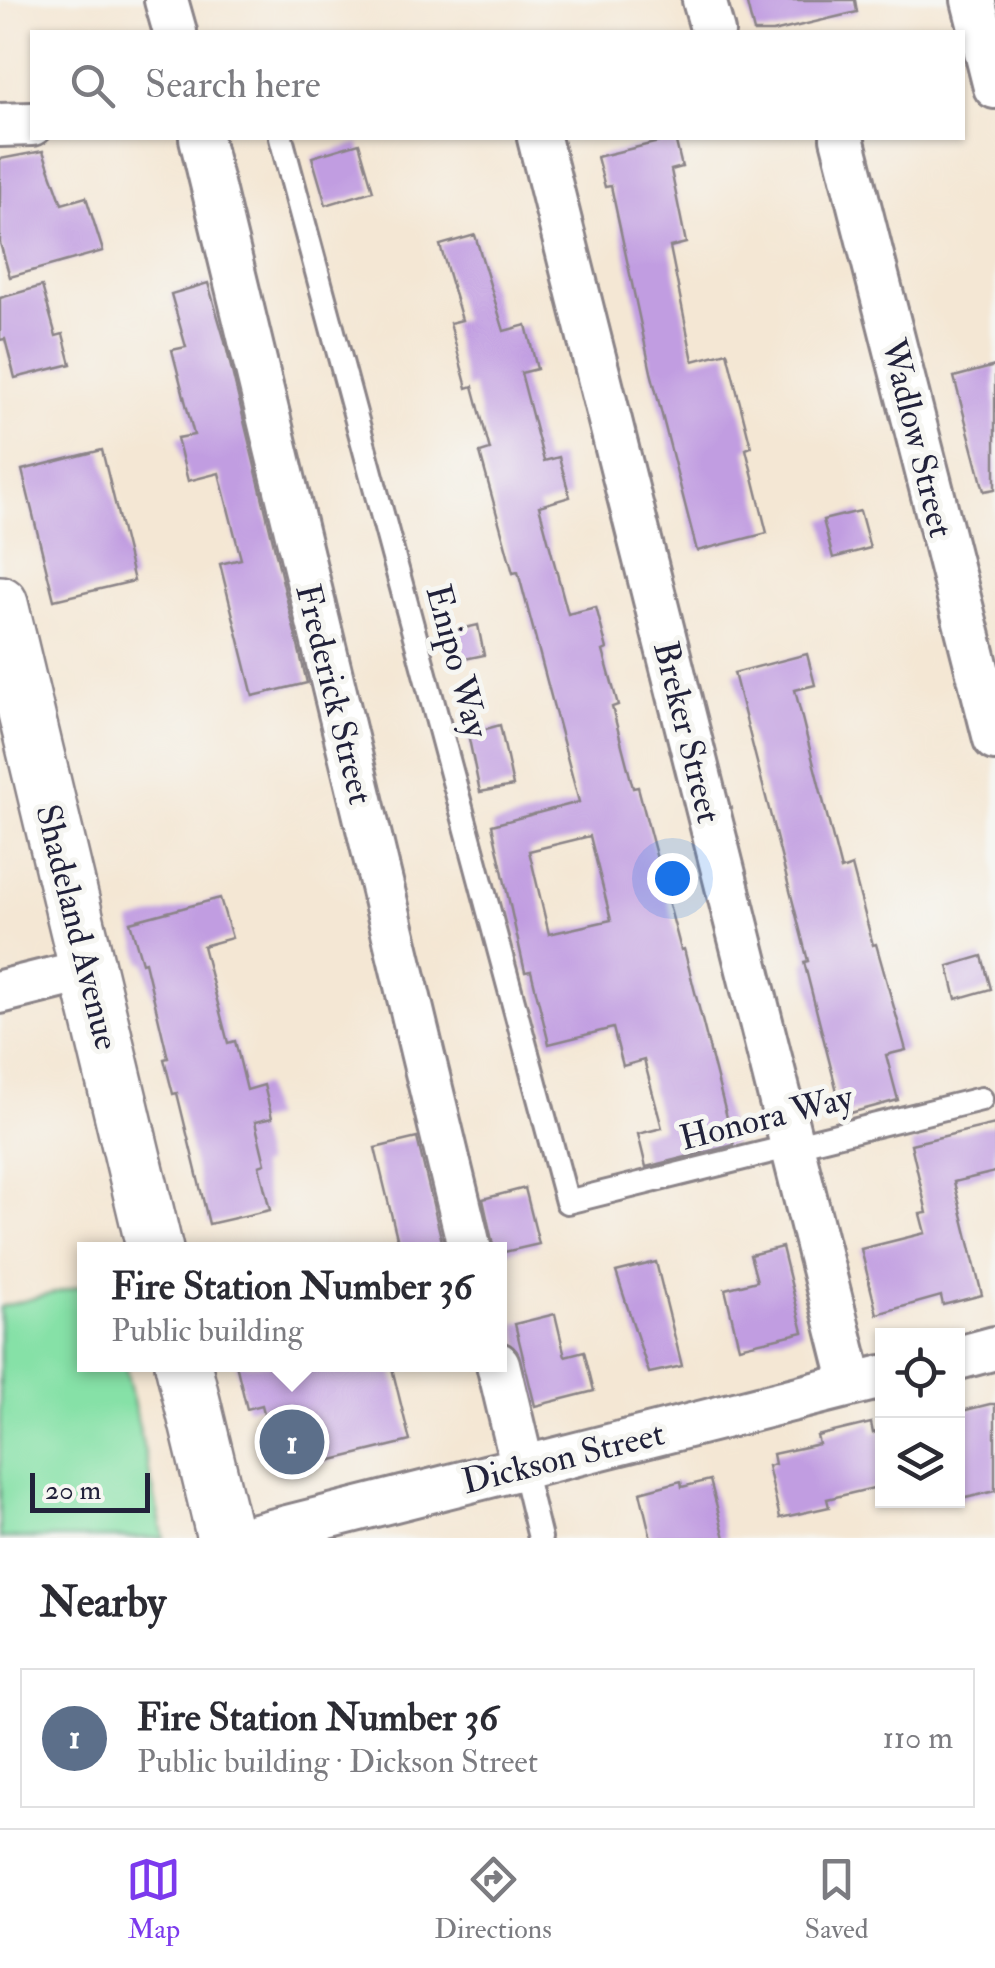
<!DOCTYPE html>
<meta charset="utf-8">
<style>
body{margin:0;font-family:"IM FELL Double Pica",serif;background:#f7f7f7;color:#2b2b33}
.controls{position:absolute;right:30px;bottom:30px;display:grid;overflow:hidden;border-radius:0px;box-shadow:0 2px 8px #0004}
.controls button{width:90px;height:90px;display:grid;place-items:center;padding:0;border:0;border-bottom:2px solid #e1e1e2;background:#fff;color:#2b2b33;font:50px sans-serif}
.scale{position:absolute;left:30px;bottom:25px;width:120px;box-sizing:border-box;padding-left:10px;border:5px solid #22223b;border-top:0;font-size:28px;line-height:35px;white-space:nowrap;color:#22223b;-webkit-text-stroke:8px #f6f6f2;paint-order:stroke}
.you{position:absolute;left:672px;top:878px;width:35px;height:35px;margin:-25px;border:8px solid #fff;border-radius:50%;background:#1a73e8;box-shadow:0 0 0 15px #1a73e833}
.badge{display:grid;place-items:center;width:65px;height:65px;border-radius:50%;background:#7c3aed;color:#fff;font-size:32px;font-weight:700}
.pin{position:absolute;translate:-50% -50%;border:5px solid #fff;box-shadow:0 2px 10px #0006}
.popup{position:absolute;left:77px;top:1242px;width:430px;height:130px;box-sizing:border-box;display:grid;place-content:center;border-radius:0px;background:#fff;filter:drop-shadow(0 2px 8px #0005);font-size:32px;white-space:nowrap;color:#7c7c81}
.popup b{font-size:38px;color:#2b2b33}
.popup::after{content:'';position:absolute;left:50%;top:100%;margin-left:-20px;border:20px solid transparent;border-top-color:#fff}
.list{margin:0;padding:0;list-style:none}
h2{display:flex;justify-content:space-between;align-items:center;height:130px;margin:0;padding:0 40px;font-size:42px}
h2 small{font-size:32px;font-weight:400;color:#7c7c81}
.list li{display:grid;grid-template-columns:65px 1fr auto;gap:30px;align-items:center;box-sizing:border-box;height:140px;margin:0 20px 20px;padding:0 20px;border:2px solid #e1e1e2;border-radius:0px}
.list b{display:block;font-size:38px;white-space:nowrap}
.list p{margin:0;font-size:32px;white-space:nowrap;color:#7c7c81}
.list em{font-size:32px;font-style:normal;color:#7c7c81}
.icon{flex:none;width:55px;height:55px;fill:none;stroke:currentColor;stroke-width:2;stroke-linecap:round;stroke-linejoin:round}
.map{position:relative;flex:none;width:995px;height:1538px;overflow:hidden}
.search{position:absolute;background:#fff;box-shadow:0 2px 8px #0004;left:30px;right:30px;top:30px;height:110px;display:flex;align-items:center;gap:25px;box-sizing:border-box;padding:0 35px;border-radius:0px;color:#7c7c81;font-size:38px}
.sheet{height:290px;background:#fff}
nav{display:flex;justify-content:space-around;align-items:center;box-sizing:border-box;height:140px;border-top:2px solid #e1e1e2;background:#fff;font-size:28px;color:#7c7c81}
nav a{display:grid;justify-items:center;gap:5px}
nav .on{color:#7c3aed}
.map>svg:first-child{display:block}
.green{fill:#86e1a7;stroke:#548271;stroke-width:2.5}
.building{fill:#c19de1;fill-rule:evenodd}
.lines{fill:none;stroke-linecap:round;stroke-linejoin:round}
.service-casing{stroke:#8b8488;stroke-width:28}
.minor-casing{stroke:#8b8488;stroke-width:48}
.tertiary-casing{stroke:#8b8488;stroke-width:60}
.service{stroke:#fff;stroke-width:22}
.minor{stroke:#fff;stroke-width:42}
.tertiary{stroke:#fff;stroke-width:55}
.labels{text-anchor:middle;stroke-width:10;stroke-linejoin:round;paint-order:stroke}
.street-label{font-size:35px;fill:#22223b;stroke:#f6f6f2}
</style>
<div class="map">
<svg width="995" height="1538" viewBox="0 0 995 1538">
<rect width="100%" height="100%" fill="#f6f6f2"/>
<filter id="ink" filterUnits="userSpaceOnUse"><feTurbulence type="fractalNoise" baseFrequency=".01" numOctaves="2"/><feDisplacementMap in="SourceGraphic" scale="20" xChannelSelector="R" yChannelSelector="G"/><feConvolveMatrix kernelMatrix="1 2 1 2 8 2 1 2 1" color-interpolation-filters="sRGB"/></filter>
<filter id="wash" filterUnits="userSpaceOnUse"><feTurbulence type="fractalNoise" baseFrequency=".0048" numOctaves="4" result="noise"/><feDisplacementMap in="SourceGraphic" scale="40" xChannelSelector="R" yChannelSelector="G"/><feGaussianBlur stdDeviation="2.25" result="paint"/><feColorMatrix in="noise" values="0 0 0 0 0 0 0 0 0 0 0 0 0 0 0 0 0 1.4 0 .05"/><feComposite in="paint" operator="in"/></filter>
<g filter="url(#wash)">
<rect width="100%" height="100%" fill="#f4e7d4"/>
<polygon class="green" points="84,1285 84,1364 125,1365 164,1538 0,1538 0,1307"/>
<g id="blocks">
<g class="building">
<polygon points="746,0 855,0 857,12 773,32 754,32"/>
<polygon points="675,138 682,167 671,170 686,243 670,247 693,361 727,352 751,447 746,449 767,533 697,551 651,372 611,186 605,187 597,157"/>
<polygon points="359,143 373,191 326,205 312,157"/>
<polygon points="43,151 62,204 86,197 103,251 10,277 0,243 0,159"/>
<path d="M 475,235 L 504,331 L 526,325 L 537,369 L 521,373 L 544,461 L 559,457 L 570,497 L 539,506 L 568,614 L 596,607 L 607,649 L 603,651 L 618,705 L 612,707 L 633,788 L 638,787 L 681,950 L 684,949 L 734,1145 L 646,1167 L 638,1134 L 662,1128 L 644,1060 L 623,1066 L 613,1028 L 549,1044 L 531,971 L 525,972 L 492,825 L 579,802 L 518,572 L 513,573 L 480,453 L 490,450 L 473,386 L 467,388 L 450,323 L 462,320 L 440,245 ZM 590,836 L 611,920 L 549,934 L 529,851 Z"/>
<polygon points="208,283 224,338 307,683 253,696 220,564 241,559 219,473 188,481 177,438 194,435 172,350 186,347 171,294"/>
<polygon points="42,286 56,336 63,334 71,364 15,378 5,339 0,340 0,298"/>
<polygon points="995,366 995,489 984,491 954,377"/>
<polygon points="102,450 134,581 54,600 22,470"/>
<polygon points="860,511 870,548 833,558 823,520"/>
<polygon points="478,625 484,655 455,661 448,632"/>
<polygon points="807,654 815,685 795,690 805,730 841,870 852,866 873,945 876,944 906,1050 886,1055 898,1100 843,1115 804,962 808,961 734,673"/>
<polygon points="500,725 513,786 480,792 468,734"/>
<polygon points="220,898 232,938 203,946 228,1043 235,1041 247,1090 264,1085 272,1118 255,1122 265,1164 259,1166 270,1210 209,1224 177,1093 173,1094 164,1059 168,1058 145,962 142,963 130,922"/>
<polygon points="982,956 991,989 956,999 948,966"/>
<polygon points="995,1124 995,1172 954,1182 982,1295 943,1305 941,1296 877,1314 861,1249 925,1233 920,1214 927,1213 911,1144"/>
<polygon points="417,1138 444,1250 400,1250 375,1148"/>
<polygon points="525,1188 539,1244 500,1253 500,1250 494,1250 483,1199"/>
<polygon points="782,1247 803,1332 739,1347 725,1289 757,1281 750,1255"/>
<polygon points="656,1262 682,1366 649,1373 616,1272"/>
<polygon points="555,1314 565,1356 584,1351 594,1391 535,1406 515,1324"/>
<polygon points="236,1364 391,1364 410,1441 279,1473 262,1405 247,1409"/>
<polygon points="990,1404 995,1404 995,1491 958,1500 958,1412"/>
<polygon points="871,1423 873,1433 882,1430 882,1486 827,1499 829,1507 780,1518 768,1466 775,1464 773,1454 819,1444 817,1436"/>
<polygon points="710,1480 725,1538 651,1538 640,1492 681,1481 682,1487"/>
</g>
</g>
</g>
<g filter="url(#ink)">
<use href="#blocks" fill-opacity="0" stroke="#8b8488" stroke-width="2.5"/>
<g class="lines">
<g class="service-casing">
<g id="service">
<polyline points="281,138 567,1202 981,1099"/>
<polyline points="523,1468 540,1538"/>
</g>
</g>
<g class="minor-casing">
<g id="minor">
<polyline points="166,0 175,32"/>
<polyline points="704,0 713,32"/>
<polyline points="973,0 995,87"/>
<polyline points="0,125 32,124"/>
<polyline points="201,138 470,1250"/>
<polyline points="539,138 852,1384"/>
<polyline points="842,138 995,739"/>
<polyline points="0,992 88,970"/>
<polyline points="958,1358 995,1348"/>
<polyline points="498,1364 523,1468"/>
<polyline points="244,1538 882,1377"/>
</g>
</g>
<g class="tertiary-casing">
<g id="tertiary">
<polyline points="0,604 155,1250"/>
<polyline points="183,1364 225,1538"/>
</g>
</g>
<use href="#service" class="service"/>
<use href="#minor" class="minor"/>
<use href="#tertiary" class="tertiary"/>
</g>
</g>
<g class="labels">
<g class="street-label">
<text transform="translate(918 438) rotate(76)" y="12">Wadlow Street</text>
<text transform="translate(458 661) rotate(75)" y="12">Enipo Way</text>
<text transform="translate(335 694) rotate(76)" y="12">Frederick Street</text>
<text transform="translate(688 732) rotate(76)" y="12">Breker Street</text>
<text transform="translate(78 927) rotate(76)" y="12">Shadeland Avenue</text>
<text transform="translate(766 1117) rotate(-14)" y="12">Honora Way</text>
<text transform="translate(563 1457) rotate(-14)" y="12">Dickson Street</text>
</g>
</g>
</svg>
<div class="controls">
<button><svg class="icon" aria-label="locate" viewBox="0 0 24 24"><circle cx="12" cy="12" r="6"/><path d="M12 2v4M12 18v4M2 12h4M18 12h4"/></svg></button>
<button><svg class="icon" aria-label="layers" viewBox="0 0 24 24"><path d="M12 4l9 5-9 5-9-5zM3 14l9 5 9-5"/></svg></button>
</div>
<div class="scale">20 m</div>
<div class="you"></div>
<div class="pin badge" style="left:292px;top:1442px;background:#5c6f8a">1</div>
<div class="popup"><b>Fire Station Number 36</b>Public building</div>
<div class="search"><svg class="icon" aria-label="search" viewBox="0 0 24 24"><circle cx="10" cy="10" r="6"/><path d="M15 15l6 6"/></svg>Search here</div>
</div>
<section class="sheet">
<h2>Nearby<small></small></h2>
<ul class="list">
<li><span class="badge" style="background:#5c6f8a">1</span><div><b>Fire Station Number 36</b><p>Public building · Dickson Street</p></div><em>110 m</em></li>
</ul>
</section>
<nav>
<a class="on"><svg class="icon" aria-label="map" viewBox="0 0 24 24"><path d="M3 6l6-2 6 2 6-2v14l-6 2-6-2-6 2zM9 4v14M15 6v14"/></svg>Map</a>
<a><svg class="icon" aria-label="directions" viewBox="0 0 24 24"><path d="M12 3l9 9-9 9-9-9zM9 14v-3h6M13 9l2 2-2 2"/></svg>Directions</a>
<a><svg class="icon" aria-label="saved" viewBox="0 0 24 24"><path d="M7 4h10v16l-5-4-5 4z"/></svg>Saved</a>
</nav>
